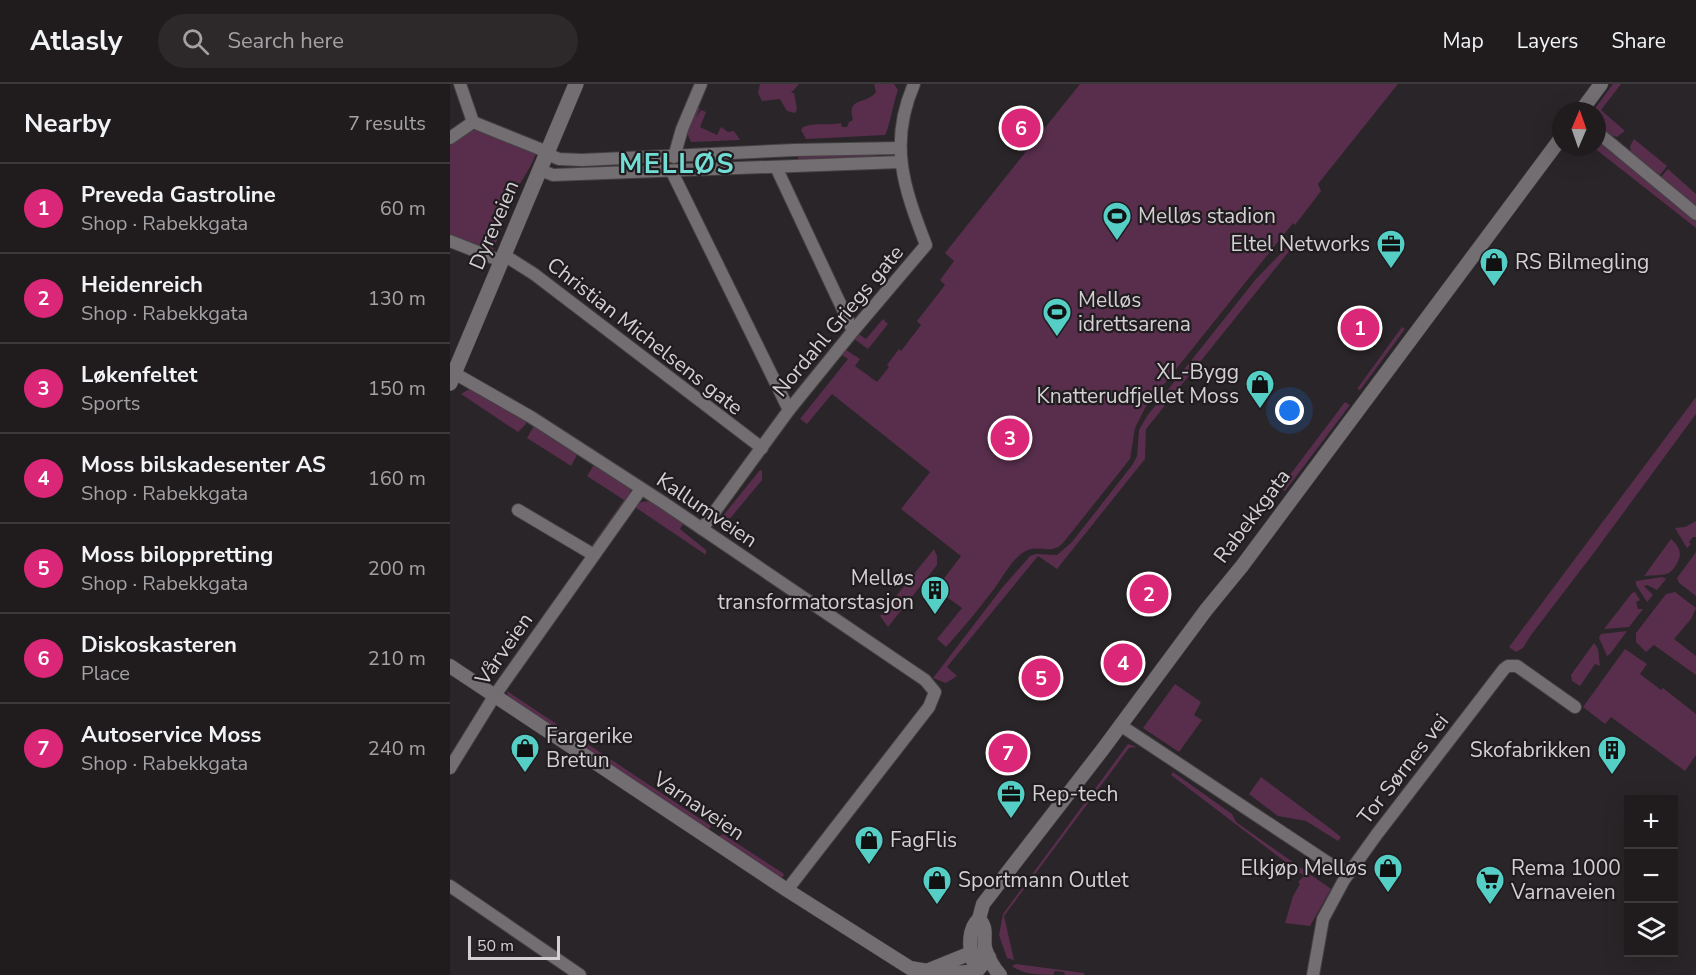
<!DOCTYPE html>
<meta charset="utf-8">
<style>
body{margin:0;font-family:"Nunito Sans",sans-serif;background:#2d292b;color:#f1f3f6}
.controls{position:absolute;right:18px;bottom:18px;display:grid;overflow:hidden;border-radius:0px;box-shadow:0 6px 24px #0002}
.controls button{width:54px;height:54px;display:grid;place-items:center;padding:0;border:0;border-bottom:2px solid #3d3a3c;background:#201c1e;color:#f1f3f6;font:30px sans-serif}
.compass{position:absolute;left:1102px;top:18px;width:54px;height:54px;border-radius:50%;background:#201c1e;box-shadow:0 6px 24px #0002;rotate:2deg}
.scale{position:absolute;left:18px;bottom:15px;width:92px;box-sizing:border-box;padding-left:6px;border:3px solid #d3d0d2;border-top:0;font-size:16px;line-height:21px;white-space:nowrap;color:#d3d0d2;-webkit-text-stroke:4px #201c1f;paint-order:stroke}
.you{position:absolute;left:840px;top:327px;width:21px;height:21px;margin:-15px;border:4px solid #fff;border-radius:50%;background:#1a73e8;box-shadow:0 0 0 9px #1a73e833}
.badge{display:grid;place-items:center;width:39px;height:39px;border-radius:50%;background:#db2777;color:#fff;font-size:20px;font-weight:700}
.pin{position:absolute;translate:-50% -50%;border:3px solid #fff;box-shadow:0 2px 6px #0006}
.list{margin:0;padding:0;list-style:none}
h2{display:flex;justify-content:space-between;align-items:center;height:78px;margin:0;padding:0 24px;font-size:26px}
h2 small{font-size:20px;font-weight:400;color:#a2a1a4}
.list li{display:grid;grid-template-columns:39px 1fr auto;gap:18px;align-items:center;box-sizing:border-box;height:90px;padding:0 24px;border-top:2px solid #3d3a3c}
.list b{display:block;font-size:22px;white-space:nowrap}
.list p{margin:0;font-size:20px;white-space:nowrap;color:#a2a1a4}
.list em{font-size:20px;font-style:normal;color:#a2a1a4}
.icon{flex:none;width:33px;height:33px;fill:none;stroke:currentColor;stroke-width:2;stroke-linecap:round;stroke-linejoin:round}
.map{position:relative;flex:none;width:1246px;height:891px;overflow:hidden}
header{display:flex;align-items:center;gap:36px;box-sizing:border-box;height:84px;padding:0 30px;background:#201c1e;border-bottom:2px solid #3d3a3c}
header strong{font-size:28px}
nav{display:flex;gap:33px;margin-inline-start:auto;font-size:21px}
.search{width:420px;height:54px;background:#2d292b;display:flex;align-items:center;gap:15px;box-sizing:border-box;padding:0 21px;border-radius:33px;color:#a2a1a4;font-size:22px}
main{display:flex}
aside{flex:1;background:#201c1e}
.map>svg:first-child{display:block}
.green{fill:#582e4c}
.lines{fill:none;stroke-linecap:round;stroke-linejoin:round}
.minor-casing{stroke:#444143;stroke-width:14}
.tertiary-casing{stroke:#444143;stroke-width:15}
.secondary-casing{stroke:#444143;stroke-width:16}
.minor{stroke:#736e71;stroke-width:12}
.tertiary{stroke:#736e71;stroke-width:14}
.secondary{stroke:#736e71;stroke-width:15}
.labels{text-anchor:middle;stroke-width:4.5;stroke-linejoin:round;paint-order:stroke}
.poi-label{font-size:21px;fill:#d3d0d2;stroke:#201c1f;text-anchor:start}
.street-label{font-size:21px;fill:#d3d0d2;stroke:#201c1f}
.district-label{font-size:27px;font-weight:bold;letter-spacing:1.5px;fill:#72ddd5;stroke:#201c1f}
</style>
<header>
<strong>Atlasly</strong>
<div class="search"><svg class="icon" aria-label="search" viewBox="0 0 24 24"><circle cx="10" cy="10" r="6"/><path d="M15 15l6 6"/></svg>Search here</div>
<nav><a>Map</a><a>Layers</a><a>Share</a></nav>
</header>
<main>
<aside>
<h2>Nearby<small>7 results</small></h2>
<ul class="list">
<li><span class="badge">1</span><div><b>Preveda Gastroline</b><p>Shop · Rabekkgata</p></div><em>60 m</em></li>
<li><span class="badge">2</span><div><b>Heidenreich</b><p>Shop · Rabekkgata</p></div><em>130 m</em></li>
<li><span class="badge">3</span><div><b>Løkenfeltet</b><p>Sports</p></div><em>150 m</em></li>
<li><span class="badge">4</span><div><b>Moss bilskadesenter AS</b><p>Shop · Rabekkgata</p></div><em>160 m</em></li>
<li><span class="badge">5</span><div><b>Moss biloppretting</b><p>Shop · Rabekkgata</p></div><em>200 m</em></li>
<li><span class="badge">6</span><div><b>Diskoskasteren</b><p>Place</p></div><em>210 m</em></li>
<li><span class="badge">7</span><div><b>Autoservice Moss</b><p>Shop · Rabekkgata</p></div><em>240 m</em></li>
</ul>
</aside>
<div class="map">
<svg width="1246" height="891" viewBox="0 0 1246 891">
<rect width="100%" height="100%" fill="#2a2528"/>
<g class="green">
<polygon points="310,0 349,0 341,9 344,9 347,25 345,29 337,27 330,15 312,17 308,9"/>
<path d="M 424,0 L 444,0 L 448,6 C 444,16 439,45 435,51 L 356,55 L 351,46 L 353,43 C 365,38 378,42 391,39 L 392,43 L 397,43 L 399,38 L 403,36 C 396,12 417,21 426,8 Z"/>
<path d="M 630,0 L 948,0 L 868,100 L 871,107 L 845,141 L 843,139 L 695,324 L 685,344 L 680,375 L 613,459 C 601,472 587,459 574,468 C 562,475 553,493 544,505 C 529,525 513,544 496,563 L 487,555 L 512,524 L 486,505 L 511,472 L 451,425 L 480,388 L 382,310 L 357,340 L 350,335 L 398,275 L 389,269 L 393,264 L 410,275 L 405,282 L 427,298 L 439,283 L 437,281 L 449,265 L 451,267 L 471,241 L 467,237 L 495,201 L 490,196 L 504,177 L 495,169 Z"/>
<polygon points="1163,0 1171,0 1151,26 1175,47 1167,53 1161,51 1147,40 1147,27 1143,27"/>
<polygon points="248,24 250,24 246,34 251,26 256,28 250,43 267,51 271,43 278,48 284,47 290,56 241,58 237,49"/>
<path d="M 28,43 L 86,70 C 79,88 67,102 59,120 C 52,136 50,154 41,169 L 0,152 L 0,59 L 20,44 Z"/>
<polygon points="1184,55 1217,82 1209,92 1181,68 1180,62"/>
<polygon points="1147,56 1246,137 1246,144 1143,63 1147,63"/>
<polygon points="426,68 427,73 348,76 348,71"/>
<polygon points="1218,85 1246,110 1246,123 1211,93"/>
<polygon points="842,158 845,160 696,345 695,375 607,485 588,472 497,583 507,592 496,599 483,594 552,504 580,472 586,470 607,471 622,458 683,380 687,372 689,346 697,332 806,195"/>
<polygon points="433,235 438,240 418,265 403,254 407,249 416,255"/>
<polygon points="952,243 955,245 910,306 907,305"/>
<polygon points="21,304 76,335 76,340 68,348 11,310"/>
<polygon points="1246,313 1246,330 1146,466 1081,551 1073,564 1066,568 1059,563"/>
<polygon points="895,318 900,321 835,407 830,404"/>
<polygon points="84,342 128,369 121,382 77,354"/>
<polygon points="144,381 180,403 181,412 143,464 140,464 174,416 137,392"/>
<polygon points="310,386 312,387 312,396 278,437 272,433"/>
<polygon points="202,417 234,439 230,445 256,466 256,471 185,423 191,418"/>
<polygon points="1246,437 1246,453 1243,453 1239,458 1241,460 1237,464 1225,444 1235,443"/>
<path d="M 1221,455 C 1230,463 1233,470 1226,481 C 1224,484 1222,487 1219,489 C 1213,492 1201,491 1194,492 Z"/>
<polygon points="484,465 487,472 487,481 438,543 430,532"/>
<polygon points="1246,468 1246,512 1229,499 1227,494"/>
<polygon points="1212,493 1216,495 1207,506 1197,501 1194,502 1203,511 1197,518 1186,501 1186,497"/>
<polygon points="1185,508 1190,516 1186,518 1188,525 1193,525 1179,543 1154,545 1182,509"/>
<polygon points="1225,508 1246,524 1241,535 1224,555 1246,572 1246,591 1204,561 1196,568 1186,558 1186,549 1216,510"/>
<polygon points="1177,547 1160,570 1157,572 1149,554 1151,550"/>
<polygon points="1144,559 1148,565 1150,582 1145,580 1130,602 1122,597 1121,591"/>
<polygon points="1175,565 1197,580 1190,590 1211,606 1213,604 1246,630 1246,671 1235,687 1161,633 1155,640 1133,623"/>
<polygon points="725,600 751,618 744,631 752,636 729,668 693,644"/>
<polygon points="57,607 108,641 108,643 105,644 58,613"/>
<polygon points="115,645 261,742 259,745 255,743 113,650"/>
<polygon points="678,660 687,663 679,664 554,832 564,876 557,874 549,851 553,830"/>
<polygon points="723,688 782,730 786,738 881,805 860,842 835,839 843,812 850,800 848,798 854,792 721,691"/>
<polygon points="811,693 881,745 891,753 888,757 856,737 828,732 799,710"/>
<polygon points="273,750 334,790 333,793 330,793 271,754 269,752"/>
<path d="M 566,880 L 634,889 L 634,891 L 615,891 L 614,888 L 605,887 L 603,891 C 589,891 574,891 562,882 Z"/>
</g>
<g class="lines">
<g class="minor-casing">
<g id="minor">
<polyline points="10,0 23,38"/>
<polyline points="23,38 90,65"/>
<polyline points="1147,48 1246,130"/>
<polyline points="0,54 23,38"/>
<polyline points="97,70 109,75 132,76 344,66 449,64"/>
<polyline points="224,73 232,45 251,0"/>
<polyline points="326,83 403,247"/>
<polyline points="90,86 103,91 450,78"/>
<polyline points="222,88 339,326"/>
<polyline points="0,157 51,177"/>
<polyline points="54,171 84,190 312,364"/>
<polyline points="4,289 81,333 214,419 475,596 485,608 479,623 337,806"/>
<polyline points="68,426 144,471"/>
<path d="M 252,445 L 339,326 L 403,247 L 476,161 C 454,104 438,60 464,0"/>
<polyline points="670,641 877,778 899,789"/>
<polyline points="0,684 45,611 191,405"/>
<polyline points="0,802 130,891"/>
<polyline points="863,891 873,835 894,796 927,750 1054,585 1058,582 1067,582 1125,623"/>
</g>
</g>
<g class="tertiary-casing">
<g id="tertiary">
<polyline points="1131,27 1151,0"/>
<polyline points="0,582 337,806 460,884 496,890 527,887 539,873 521,869 479,886"/>
<polyline points="529,835 533,820 653,665 756,526 792,482 1111,54"/>
<path d="M 529,835 C 538,845 533,851 535,864 C 538,874 543,883 550,891"/>
<path d="M 523,877 C 519,863 518,845 529,835"/>
</g>
</g>
<g class="secondary-casing">
<polyline id="secondary" points="0,299 126,0"/>
</g>
<use href="#minor" class="minor"/>
<use href="#tertiary" class="tertiary"/>
<use href="#secondary" class="secondary"/>
</g>
<defs>
<g id="stadium-pin" transform="scale(1.5)"><path d="M0 17L-7.5 6A9.5 9.5 0 1 1 7.5 6Z" fill="#55cec5" stroke="#201c1f"/><path d="M0-5a6.5 5 0 1 0 0 10a6.5 5 0 1 0 0-10ZM-3.5-1.8h7v3.6h-7Z" fill="#111"/></g>
<g id="office-pin" transform="scale(1.5)"><path d="M0 17L-7.5 6A9.5 9.5 0 1 1 7.5 6Z" fill="#55cec5" stroke="#201c1f"/><path d="M-6-3h4V-5.5h4V-3h4V5H-6ZM-1-4.5V-3h2v-1.5ZM-6 0V1H6V0Z" fill="#111"/></g>
<g id="shop-pin" transform="scale(1.5)"><path d="M0 17L-7.5 6A9.5 9.5 0 1 1 7.5 6Z" fill="#55cec5" stroke="#201c1f"/><path d="M-5-2.5h2.3a2.7 3.5 0 0 1 5.4 0H5L5.5 6h-11ZM-1.5-2.5h3a1.5 2.3 0 0 0-3 0Z" fill="#111"/></g>
<g id="building-pin" transform="scale(1.5)"><path d="M0 17L-7.5 6A9.5 9.5 0 1 1 7.5 6Z" fill="#55cec5" stroke="#201c1f"/><path d="M-4-6H4V6H1V3H-1V6H-4ZM-2.5-4.3h1.7v1.8h-1.7ZM.8-4.3h1.7v1.8H.8ZM-2.5-1h1.7V.8h-1.7ZM.8-1h1.7V.8H.8Z" fill="#111"/></g>
<g id="supermarket-pin" transform="scale(1.5)"><path d="M0 17L-7.5 6A9.5 9.5 0 1 1 7.5 6Z" fill="#55cec5" stroke="#201c1f"/><path d="M-6-5.5h2.5l.6 2H6L4.5 2H-2.5L-4.4-4H-6ZM-1.5 3.2a1.3 1.3 0 1 0 .1 0ZM3 3.2a1.3 1.3 0 1 0 .1 0Z" fill="#111"/></g>
</defs>
<g fill-rule="evenodd">
<use href="#stadium-pin" x="667" y="132"/>
<use href="#office-pin" x="941" y="160"/>
<use href="#shop-pin" x="1044" y="178"/>
<use href="#stadium-pin" x="607" y="228"/>
<use href="#shop-pin" x="810" y="300"/>
<use href="#building-pin" x="485" y="506"/>
<use href="#shop-pin" x="75" y="664"/>
<use href="#building-pin" x="1162" y="666"/>
<use href="#office-pin" x="561" y="710"/>
<use href="#shop-pin" x="419" y="756"/>
<use href="#shop-pin" x="938" y="784"/>
<use href="#shop-pin" x="487" y="796"/>
<use href="#supermarket-pin" x="1040" y="796"/>
</g>
<g class="labels">
<g class="poi-label">
<text x="688" y="139">Melløs stadion</text>
<text x="920" y="167" text-anchor="end">Eltel Networks</text>
<text x="1065" y="185">RS Bilmegling</text>
<text x="628" y="223">Melløs<tspan x="628" dy="24">idrettsarena</tspan></text>
<text x="789" y="295" text-anchor="end">XL-Bygg<tspan x="789" dy="24">Knatterudfjellet Moss</tspan></text>
<text x="464" y="501" text-anchor="end">Melløs<tspan x="464" dy="24">transformatorstasjon</tspan></text>
<text x="96" y="659">Fargerike<tspan x="96" dy="24">Bretun</tspan></text>
<text x="1141" y="673" text-anchor="end">Skofabrikken</text>
<text x="582" y="717">Rep-tech</text>
<text x="440" y="763">FagFlis</text>
<text x="917" y="791" text-anchor="end">Elkjøp Melløs</text>
<text x="1061" y="791">Rema 1000<tspan x="1061" dy="24">Varnaveien</tspan></text>
<text x="508" y="803">Sportmann Outlet</text>
</g>
<g class="street-label">
<text transform="translate(44 141) rotate(-67)" y="7">Dyreveien</text>
<text transform="translate(388 237) rotate(-50)" y="7">Nordahl Griegs gate</text>
<text transform="translate(195 252) rotate(38)" y="7">Christian Michelsens gate</text>
<text transform="translate(257 426) rotate(34)" y="7">Kallumveien</text>
<text transform="translate(802 432) rotate(-53)" y="7">Rabekkgata</text>
<text transform="translate(54 565) rotate(-55)" y="7">Vårveien</text>
<text transform="translate(953 685) rotate(-52)" y="7">Tor Sørnes vei</text>
<text transform="translate(249 722) rotate(34)" y="7">Varnaveien</text>
</g>
<g class="district-label">
<text x="227" y="89">MELLØS</text>
</g>
</g>
</svg>
<div class="controls">
<button>+</button>
<button>−</button>
<button><svg class="icon" aria-label="layers" viewBox="0 0 24 24"><path d="M12 4l9 5-9 5-9-5zM3 14l9 5 9-5"/></svg></button>
</div>
<svg class="compass" viewBox="-18 -18 36 36"><path d="M0-13l5 13h-10z" fill="#e53935"/><path d="M0 13l5-13h-10z" fill="#a2a1a4"/></svg>
<div class="scale">50 m</div>
<div class="you"></div>
<div class="pin badge" style="left:910px;top:244px">1</div>
<div class="pin badge" style="left:699px;top:510px">2</div>
<div class="pin badge" style="left:560px;top:354px">3</div>
<div class="pin badge" style="left:673px;top:579px">4</div>
<div class="pin badge" style="left:591px;top:594px">5</div>
<div class="pin badge" style="left:571px;top:44px">6</div>
<div class="pin badge" style="left:558px;top:669px">7</div>
</div>
</main>
